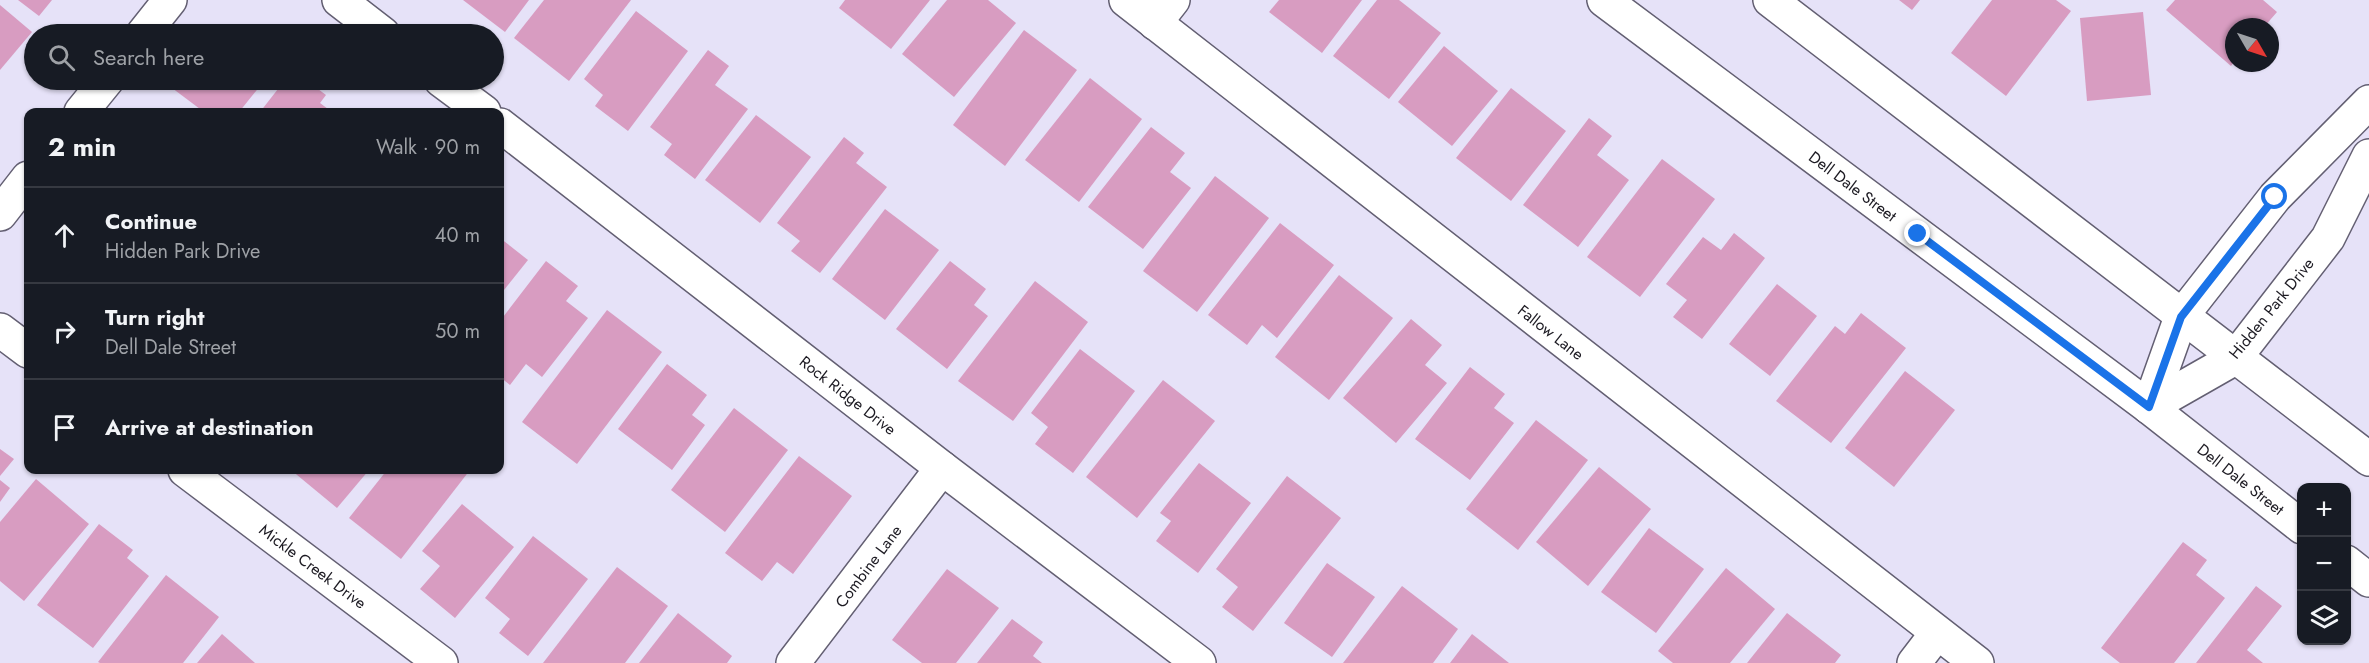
<!DOCTYPE html>
<meta charset="utf-8">
<style>
body{margin:0;font-family:Jost,sans-serif;background:#242831;color:#f1f3f6}
.controls{position:absolute;right:18px;bottom:18px;display:grid;overflow:hidden;border-radius:12px;box-shadow:0 2px 4px #0004}
.controls button{width:54px;height:54px;display:grid;place-items:center;padding:0;border:0;border-bottom:2px solid #363941;background:#171b24;color:#f1f3f6;font:30px sans-serif}
.compass{position:absolute;left:2225px;top:18px;width:54px;height:54px;border-radius:50%;background:#171b24;box-shadow:0 2px 4px #0004;rotate:129deg}
.stop{position:absolute;width:18px;height:18px;margin:-14px;border:4px solid #1a73e8;border-radius:50%;background:#fff}
.stop.end{background:#1a73e8;border-color:#fff;box-shadow:0 2px 6px #0008}
.list{margin:0;padding:0;list-style:none}
h2{display:flex;justify-content:space-between;align-items:center;height:78px;margin:0;padding:0 24px;font-size:26px}
h2 small{font-size:20px;font-weight:400;color:#9ea1a6}
.list li{display:grid;grid-template-columns:39px 1fr auto;gap:18px;align-items:center;box-sizing:border-box;height:96px;padding:0 24px;border-top:2px solid #363941}
.list b{display:block;font-size:22px;white-space:nowrap}
.list p{margin:0;font-size:20px;white-space:nowrap;color:#9ea1a6}
.list em{font-size:20px;font-style:normal;color:#9ea1a6}
.icon{flex:none;width:33px;height:33px;fill:none;stroke:currentColor;stroke-width:2;stroke-linecap:round;stroke-linejoin:round}
.map{position:relative;flex:none;width:2369px;height:663px;overflow:hidden}
.search{position:absolute;background:#171b24;box-shadow:0 2px 4px #0004;left:24px;top:24px;width:480px;height:66px;display:flex;align-items:center;gap:15px;box-sizing:border-box;padding:0 21px;border-radius:33px;color:#9ea1a6;font-size:22px}
.panel{position:absolute;background:#171b24;box-shadow:0 2px 4px #0004;left:24px;top:108px;width:480px;height:366px;border-radius:12px}
.map>svg:first-child{display:block}
.building{fill:#d89cc1}
.lines{fill:none;stroke-linecap:round;stroke-linejoin:round}
.minor-casing{stroke:#635f72;stroke-width:36}
.tertiary-casing{stroke:#635f72;stroke-width:36}
.secondary-casing{stroke:#635f72;stroke-width:36}
.minor{stroke:#fff;stroke-width:33}
.tertiary{stroke:#fff;stroke-width:33}
.secondary{stroke:#fff;stroke-width:33}
.route{stroke:#1a73e8;stroke-width:8}
.labels{text-anchor:middle;stroke-width:4.5;stroke-linejoin:round;paint-order:stroke}
.street-label{font-size:16px;fill:#1c1a22;stroke:#fff}
</style>
<div class="map">
<svg width="2369" height="663" viewBox="0 0 2369 663">
<rect width="100%" height="100%" fill="#e6e2f8"/>
<g class="building">
<polygon points="18,0 52,0 39,16"/>
<polygon points="463,0 529,0 505,32"/>
<polygon points="544,0 631,0 569,81 514,38"/>
<polygon points="845,0 930,0 891,49 839,8"/>
<polygon points="947,0 988,0 1016,23 954,97 902,54"/>
<polygon points="1279,0 1362,0 1322,53 1269,12"/>
<polygon points="1377,0 1399,0 1441,33 1389,99 1333,56"/>
<polygon points="1899,0 1920,0 1912,10"/>
<polygon points="1992,0 2056,0 2071,11 2006,96 1951,53"/>
<polygon points="2175,0 2263,0 2277,12 2264,27 2234,27 2234,62 2231,66 2166,10"/>
<polygon points="0,5 32,32 0,70"/>
<polygon points="636,11 688,51 628,131 595,106 603,95 584,79"/>
<polygon points="2143,12 2151,95 2087,101 2080,18"/>
<polygon points="221,24 234,34 213,34"/>
<polygon points="1024,30 1077,70 1005,166 953,125"/>
<polygon points="1444,46 1498,91 1452,146 1398,102"/>
<polygon points="708,50 729,66 715,85 748,109 695,179 664,155 672,144 650,127"/>
<polygon points="1090,78 1142,119 1079,202 1025,160"/>
<polygon points="179,80 265,80 239,112 204,112 172,88"/>
<polygon points="285,80 306,80 326,95 320,103 332,112 260,112"/>
<polygon points="1511,88 1566,131 1511,201 1456,158"/>
<polygon points="756,115 811,157 760,223 705,180"/>
<polygon points="1589,118 1612,136 1597,155 1629,180 1578,247 1523,205"/>
<polygon points="1151,127 1185,153 1170,172 1191,188 1143,249 1088,207"/>
<polygon points="844,137 864,153 856,163 887,187 820,273 791,251 800,241 777,223"/>
<polygon points="1662,159 1715,199 1640,297 1587,257"/>
<polygon points="1215,176 1269,218 1197,312 1143,271"/>
<polygon points="885,209 939,250 885,320 832,279"/>
<polygon points="1280,223 1334,265 1277,338 1262,325 1247,345 1208,315"/>
<polygon points="1734,233 1765,258 1702,339 1673,317 1687,300 1666,284 1703,237 1721,250"/>
<polygon points="500,238 528,260 500,295"/>
<polygon points="546,261 578,286 566,301 588,318 542,377 526,364 510,385 500,377 500,321"/>
<polygon points="950,261 986,289 974,305 988,316 947,369 896,329"/>
<polygon points="1339,275 1393,318 1329,400 1275,357"/>
<polygon points="1035,281 1088,322 1013,421 958,381"/>
<polygon points="1777,284 1817,316 1770,376 1729,344"/>
<polygon points="607,310 662,352 577,464 522,422"/>
<polygon points="1861,313 1906,348 1831,443 1776,401 1835,326 1845,334"/>
<polygon points="1411,319 1442,345 1425,365 1447,383 1396,443 1343,398"/>
<polygon points="1080,349 1135,391 1073,473 1035,444 1048,427 1031,413"/>
<polygon points="667,364 707,395 692,415 705,425 672,470 618,429"/>
<polygon points="1470,367 1505,394 1494,408 1514,423 1470,480 1415,439"/>
<polygon points="1905,371 1955,410 1894,487 1845,448"/>
<polygon points="1163,380 1215,421 1137,518 1086,477"/>
<polygon points="734,408 788,450 725,532 671,490"/>
<polygon points="1536,420 1588,460 1518,550 1466,509"/>
<polygon points="0,449 14,459 0,476"/>
<polygon points="799,456 852,496 793,574 777,562 762,581 725,553"/>
<polygon points="1199,463 1251,503 1198,573 1156,541 1171,521 1160,513"/>
<polygon points="1599,467 1651,509 1588,586 1536,542"/>
<polygon points="291,470 369,470 337,508"/>
<polygon points="387,470 470,470 401,559 349,518"/>
<polygon points="1287,476 1341,518 1253,631 1222,607 1238,587 1216,569"/>
<polygon points="36,479 89,524 24,601 0,581 0,522"/>
<polygon points="0,480 10,488 0,502"/>
<polygon points="462,504 514,547 455,618 420,589 440,566 422,551"/>
<polygon points="99,524 133,550 127,558 149,576 93,648 37,605"/>
<polygon points="1649,528 1704,569 1656,633 1601,592"/>
<polygon points="533,536 588,579 528,656 499,633 510,619 485,598"/>
<polygon points="2183,542 2207,560 2196,575 2225,598 2174,663 2120,663 2101,648"/>
<polygon points="1327,563 1375,597 1332,657 1284,623"/>
<polygon points="617,567 668,606 625,663 543,663"/>
<polygon points="1726,568 1775,609 1730,663 1673,663 1658,651"/>
<polygon points="947,569 999,608 956,663 922,663 892,640"/>
<polygon points="166,575 219,617 183,663 100,663 98,662"/>
<polygon points="1402,586 1458,629 1433,663 1343,663"/>
<polygon points="2256,586 2282,606 2247,650 2263,663 2196,663"/>
<polygon points="678,613 732,656 727,663 639,663"/>
<polygon points="1787,613 1841,655 1835,663 1747,663"/>
<polygon points="1012,619 1043,642 1033,656 1042,663 977,663"/>
<polygon points="222,634 255,663 197,663"/>
<polygon points="1472,634 1509,663 1450,663"/>
</g>
<g class="lines">
<g class="minor-casing">
<g id="minor">
<polyline points="339,0 383,34"/>
<polyline points="1126,0 1977,663"/>
<polyline points="1155,23 1173,0"/>
<polyline points="143,34 170,0"/>
<polyline points="441,80 484,112"/>
<polyline points="81,112 107,80"/>
<polyline points="500,125 942,468 1199,663"/>
<polyline points="0,214 28,178"/>
<polyline points="0,330 28,351"/>
<polyline points="185,470 441,663"/>
<polyline points="793,663 942,468"/>
<polyline points="1914,663 1937,633"/>
</g>
</g>
<g class="tertiary-casing">
<g id="tertiary">
<polyline points="2149,407 2181,317 2275,197 2369,102"/>
<polyline points="2149,407 2235,358 2328,238 2369,156"/>
</g>
</g>
<g class="secondary-casing">
<g id="secondary">
<polyline points="1604,0 2149,407 2302,527"/>
<polyline points="1770,0 2369,459"/>
<polyline points="2346,562 2369,580"/>
</g>
</g>
<use href="#minor" class="minor"/>
<use href="#tertiary" class="tertiary"/>
<use href="#secondary" class="secondary"/>
</g>
<g class="lines">
<polyline class="route" points="1918,234 2149,407 2181,317 2275,197"/>
</g>
<g class="labels">
<g class="street-label">
<text transform="translate(1853 186) rotate(37)" y="6">Dell Dale Street</text>
<text transform="translate(2271 308) rotate(-51)" y="6">Hidden Park Drive</text>
<text transform="translate(1551 332) rotate(38)" y="6">Fallow Lane</text>
<text transform="translate(848 395) rotate(38)" y="6">Rock Ridge Drive</text>
<text transform="translate(2241 479) rotate(38)" y="6">Dell Dale Street</text>
<text transform="translate(313 566) rotate(37)" y="6">Mickle Creek Drive</text>
<text transform="translate(868 566) rotate(-53)" y="6">Combine Lane</text>
</g>
</g>
</svg>
<div class="controls">
<button>+</button>
<button>−</button>
<button><svg class="icon" aria-label="layers" viewBox="0 0 24 24"><path d="M12 4l9 5-9 5-9-5zM3 14l9 5 9-5"/></svg></button>
</div>
<svg class="compass" viewBox="-18 -18 36 36"><path d="M0-13l5 13h-10z" fill="#e53935"/><path d="M0 13l5-13h-10z" fill="#9ea1a6"/></svg>
<div class="stop" style="left:2275px;top:197px"></div>
<div class="stop end" style="left:1918px;top:234px"></div>
<div class="search"><svg class="icon" aria-label="search" viewBox="0 0 24 24"><circle cx="10" cy="10" r="6"/><path d="M15 15l6 6"/></svg>Search here</div>
<section class="panel">
<h2>2 min<small>Walk · 90 m</small></h2>
<ul class="list">
<li><svg class="icon" aria-label="ahead" viewBox="0 0 24 24"><path d="M12 20V5M6 11l6-6 6 6"/></svg><div><b>Continue</b><p>Hidden Park Drive</p></div><em>40 m</em></li>
<li><svg class="icon" aria-label="right" viewBox="0 0 24 24"><path d="M7 20v-9h11M14 6l5 5-5 5"/></svg><div><b>Turn right</b><p>Dell Dale Street</p></div><em>50 m</em></li>
<li><svg class="icon" aria-label="arrive" viewBox="0 0 24 24"><path d="M6 21V4h12l-3 4 3 4H6"/></svg><div><b>Arrive at destination</b></div></li>
</ul>
</section>
</div>
